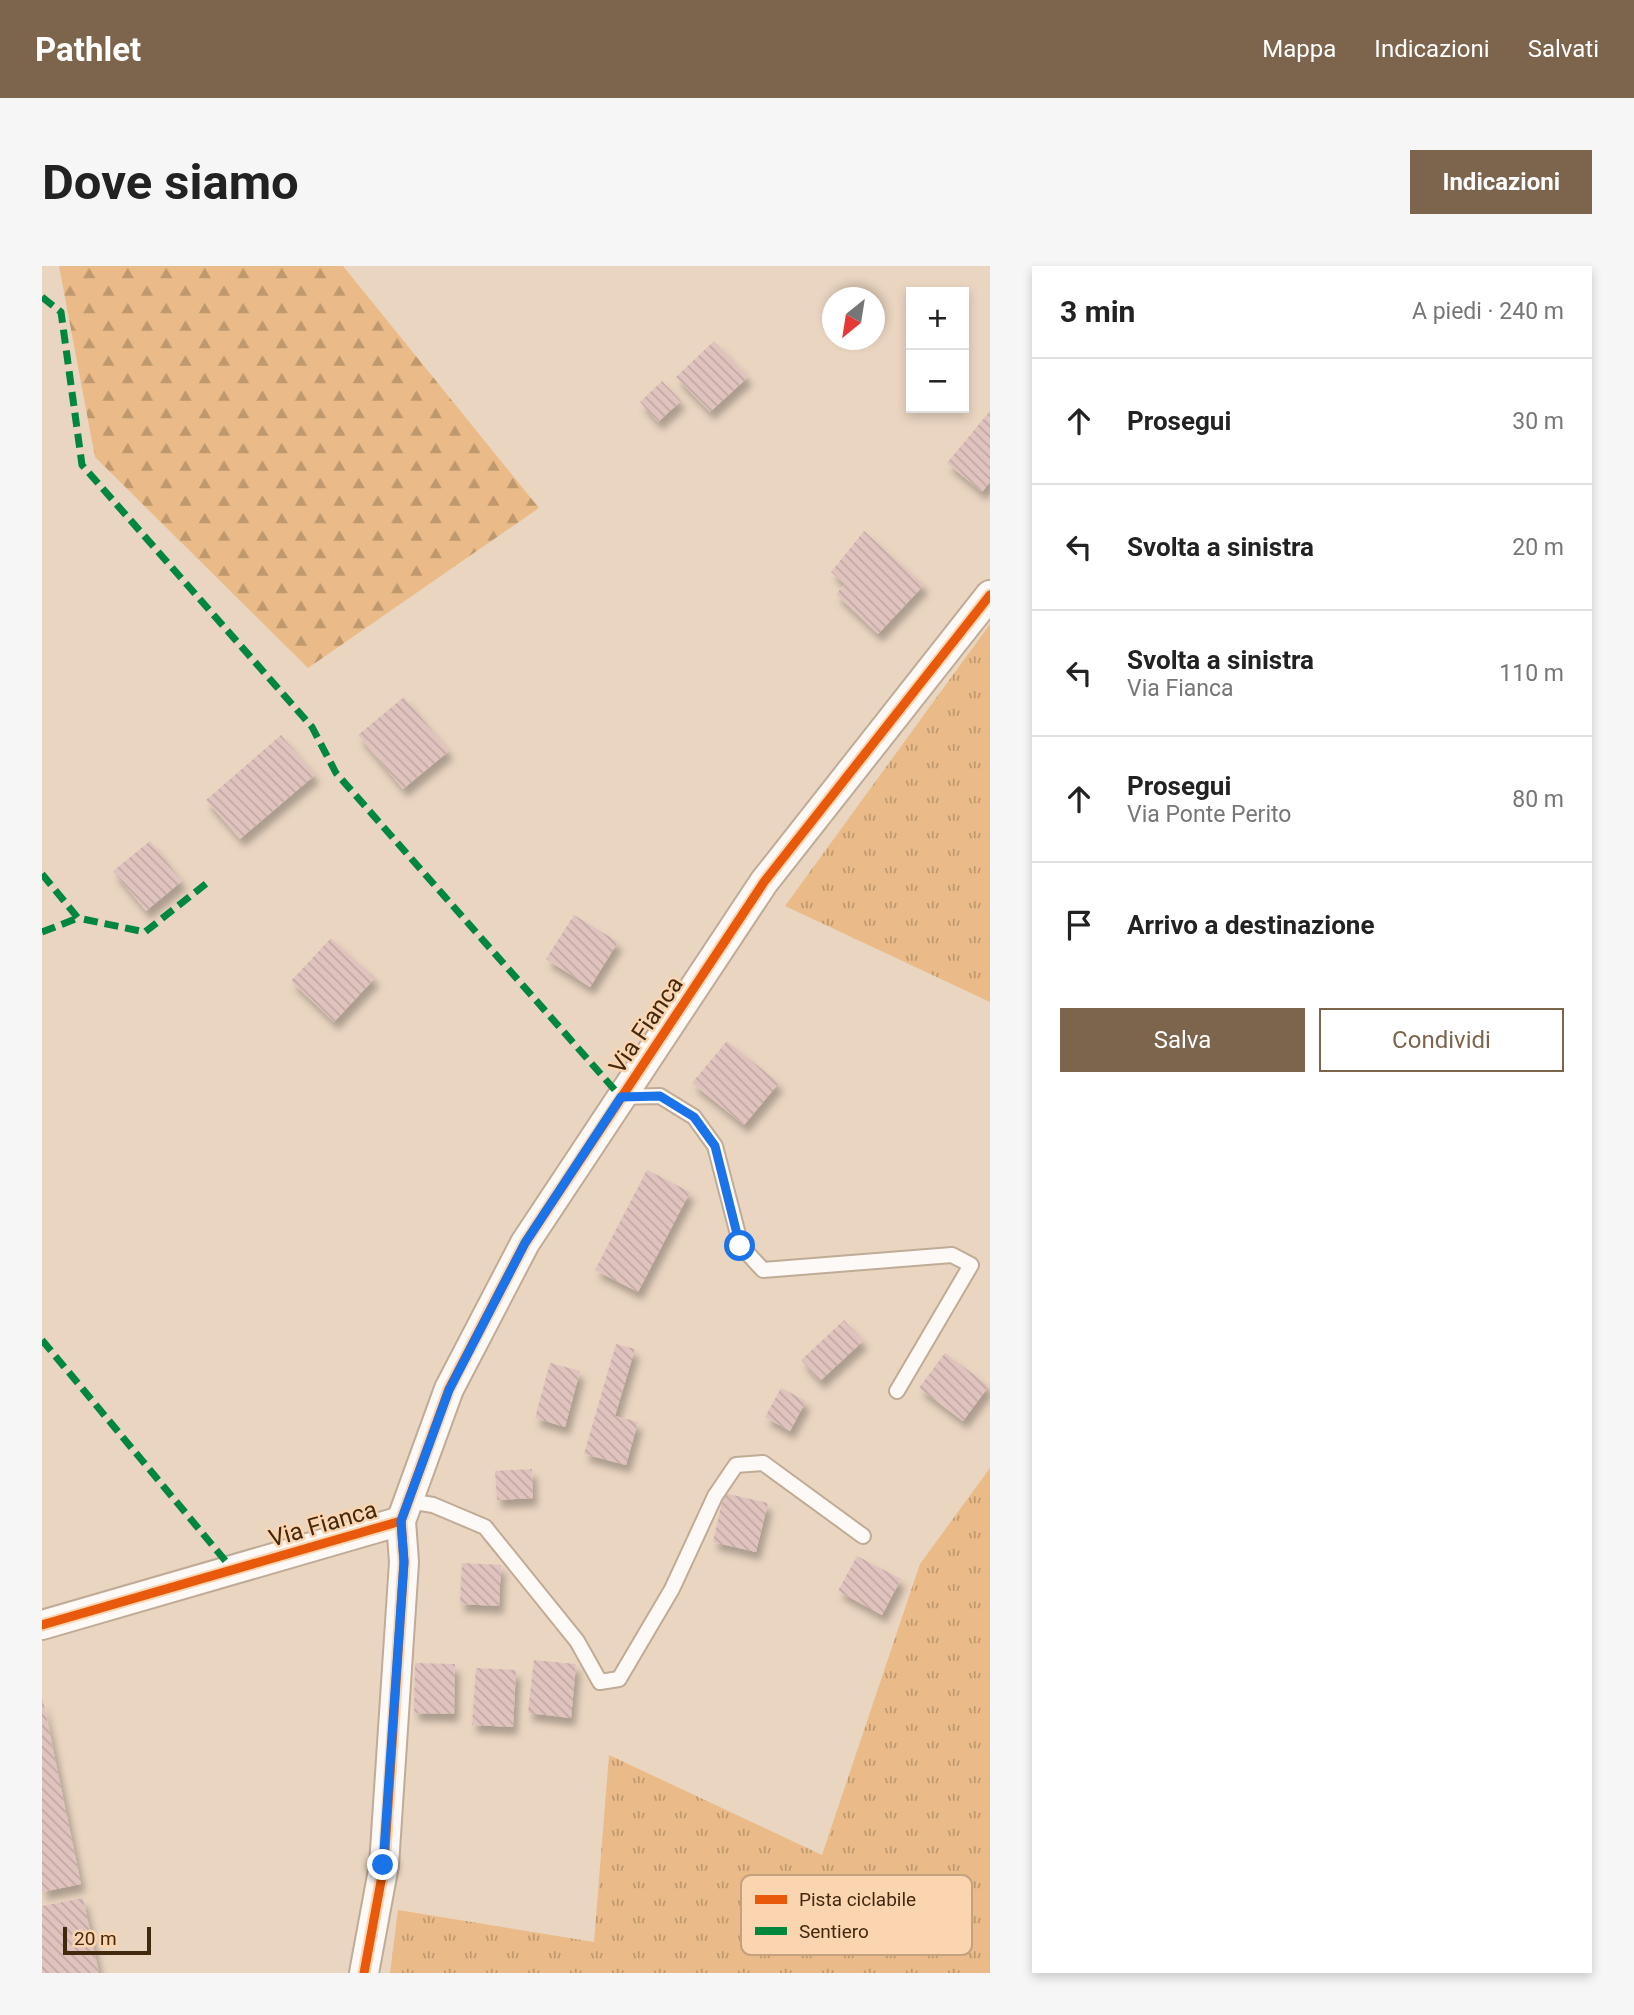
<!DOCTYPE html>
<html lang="it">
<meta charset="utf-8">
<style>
body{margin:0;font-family:Roboto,sans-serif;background:#f6f6f6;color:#222}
.controls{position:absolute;right:21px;top:21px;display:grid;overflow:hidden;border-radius:0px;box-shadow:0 4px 10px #0003}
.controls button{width:63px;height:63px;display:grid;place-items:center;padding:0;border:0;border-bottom:2px solid #e0e0e0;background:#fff;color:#222;font:35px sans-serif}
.compass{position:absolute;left:780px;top:21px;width:63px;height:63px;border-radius:50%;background:#fff;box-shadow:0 4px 10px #0003;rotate:210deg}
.scale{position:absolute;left:21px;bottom:18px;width:88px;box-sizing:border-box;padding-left:7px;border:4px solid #42290e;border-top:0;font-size:19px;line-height:24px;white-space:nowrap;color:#42290e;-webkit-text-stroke:5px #fbd5b0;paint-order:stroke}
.stop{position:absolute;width:21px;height:21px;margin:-16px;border:5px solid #1a73e8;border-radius:50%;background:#fff}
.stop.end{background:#1a73e8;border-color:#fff;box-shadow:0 2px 7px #0008}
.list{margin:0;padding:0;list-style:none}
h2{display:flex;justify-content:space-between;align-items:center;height:91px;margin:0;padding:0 28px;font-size:30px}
h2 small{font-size:23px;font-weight:400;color:#767676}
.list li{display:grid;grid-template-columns:46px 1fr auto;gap:21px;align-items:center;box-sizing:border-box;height:126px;padding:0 28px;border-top:2px solid #e0e0e0}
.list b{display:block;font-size:26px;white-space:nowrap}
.list p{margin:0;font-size:23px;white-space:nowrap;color:#767676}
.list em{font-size:23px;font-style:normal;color:#767676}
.actions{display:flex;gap:14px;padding:21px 28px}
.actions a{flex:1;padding:16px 0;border:2px solid #7d654d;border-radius:0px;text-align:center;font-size:24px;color:#7d654d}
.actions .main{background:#7d654d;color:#fff}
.icon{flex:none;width:38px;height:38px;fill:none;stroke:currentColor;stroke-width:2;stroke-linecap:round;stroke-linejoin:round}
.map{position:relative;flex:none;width:948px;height:1707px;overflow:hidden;border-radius:0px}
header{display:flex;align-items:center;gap:42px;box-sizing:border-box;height:98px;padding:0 35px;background:#7d654d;color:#fff}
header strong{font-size:33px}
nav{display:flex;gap:38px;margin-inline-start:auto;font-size:24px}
.intro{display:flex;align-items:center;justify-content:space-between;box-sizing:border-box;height:168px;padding:0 42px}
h1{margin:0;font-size:49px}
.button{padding:18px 32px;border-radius:0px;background:#7d654d;color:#fff;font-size:24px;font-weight:700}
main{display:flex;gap:42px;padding:0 42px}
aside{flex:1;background:#fff;border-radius:0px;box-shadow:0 4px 10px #0003}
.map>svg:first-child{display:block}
.grass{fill:url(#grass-tufts)}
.forest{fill:url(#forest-firs)}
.building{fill:url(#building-back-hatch);filter:url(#shadow)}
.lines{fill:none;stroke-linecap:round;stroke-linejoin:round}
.service-casing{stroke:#c0ab96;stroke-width:18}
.minor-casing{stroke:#c0ab96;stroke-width:32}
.service{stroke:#fcf9f6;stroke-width:14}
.minor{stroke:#fcf9f6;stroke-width:28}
.quiet{stroke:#00873e;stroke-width:7;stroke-dasharray:14 7;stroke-linecap:butt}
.cycleway-casing{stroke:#fbd5b0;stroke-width:13}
.cycleway{stroke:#e8590c;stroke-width:9}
.route{stroke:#1a73e8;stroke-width:9}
.labels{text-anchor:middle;stroke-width:5;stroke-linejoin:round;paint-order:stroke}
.street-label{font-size:24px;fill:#42290e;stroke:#fbd5b0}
.key{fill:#fbd5b0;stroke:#c4a17f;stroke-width:2}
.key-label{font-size:19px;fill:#42290e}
</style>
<header>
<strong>Pathlet</strong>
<nav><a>Mappa</a><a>Indicazioni</a><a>Salvati</a></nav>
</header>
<div class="intro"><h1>Dove siamo</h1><a class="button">Indicazioni</a></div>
<main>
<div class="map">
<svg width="948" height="1707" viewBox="0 0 948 1707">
<defs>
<pattern id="grass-tufts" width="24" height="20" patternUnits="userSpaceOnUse" patternTransform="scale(1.75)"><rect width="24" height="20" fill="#eabb89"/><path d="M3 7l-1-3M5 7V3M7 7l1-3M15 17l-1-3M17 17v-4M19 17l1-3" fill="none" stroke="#bf986e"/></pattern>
<pattern id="forest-firs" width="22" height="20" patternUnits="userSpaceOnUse" patternTransform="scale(1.75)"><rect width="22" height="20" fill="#eabb89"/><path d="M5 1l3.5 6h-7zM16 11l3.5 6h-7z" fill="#bf986e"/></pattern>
<pattern id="building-back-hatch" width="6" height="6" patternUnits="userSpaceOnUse" patternTransform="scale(1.75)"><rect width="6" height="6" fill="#e0c3be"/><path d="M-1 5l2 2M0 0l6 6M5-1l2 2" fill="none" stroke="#c1a8a2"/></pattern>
<filter id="shadow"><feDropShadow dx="4.5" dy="8" stdDeviation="3.5" flood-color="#0004"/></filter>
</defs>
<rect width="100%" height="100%" fill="#ead5c1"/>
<g class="grass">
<polygon points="948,358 948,736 743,640"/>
<polygon points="948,1202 948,1707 348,1707 356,1644 552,1676 567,1489 780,1589 878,1298"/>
</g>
<polygon class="forest" points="17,0 301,0 497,242 266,402 53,191"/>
<g class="building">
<polygon points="672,75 706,111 668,146 634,111"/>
<polygon points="620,115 639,135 616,156 598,136"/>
<polygon points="948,145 948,216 940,226 905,197"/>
<polygon points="822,265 882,319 836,368 794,328 803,318 789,306"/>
<polygon points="362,431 407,485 361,523 316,469"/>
<polygon points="239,469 273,509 198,573 164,534"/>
<polygon points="108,575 140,615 104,645 71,605"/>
<polygon points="532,649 576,676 548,721 504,693"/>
<polygon points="289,672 333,712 292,756 249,715"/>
<polygon points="685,775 737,817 702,859 650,817"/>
<polygon points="605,904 648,926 596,1026 553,1004"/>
<polygon points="802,1054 821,1075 778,1115 759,1094"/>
<polygon points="574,1078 593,1083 573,1150 596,1156 584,1199 542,1188"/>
<polygon points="903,1087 947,1120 921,1155 877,1122"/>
<polygon points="508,1097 538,1105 523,1161 493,1152"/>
<polygon points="739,1122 764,1135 748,1165 723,1151"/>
<polygon points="490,1203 491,1232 455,1234 453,1205"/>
<polygon points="682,1227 726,1237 714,1286 671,1276"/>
<polygon points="815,1290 859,1313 840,1349 796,1325"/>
<polygon points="420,1297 459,1299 457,1340 418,1338"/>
<polygon points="492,1394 534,1398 529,1452 486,1447"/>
<polygon points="373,1397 413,1398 412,1448 372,1447"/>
<polygon points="434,1402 474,1404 471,1461 430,1459"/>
<polygon points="0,1430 39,1618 0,1626"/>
<polygon points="41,1632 57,1707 0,1707 0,1640"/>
</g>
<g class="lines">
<g class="service-casing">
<g id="service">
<polyline points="579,831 618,830 652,851 673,880 699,980 721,1004 910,989 929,999 855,1125"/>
<polyline points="366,1235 391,1239 443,1261 535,1375 558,1416 577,1413 630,1323 673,1230 694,1199 721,1197 821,1270"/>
</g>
</g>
<g class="minor-casing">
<g id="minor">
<polyline points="0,1359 359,1255"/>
<polyline points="322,1707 342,1599 362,1296 359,1255 407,1123 483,977 722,616 948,329"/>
</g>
</g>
<use href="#service" class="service"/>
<use href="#minor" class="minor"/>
<g class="quiet">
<polyline points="0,31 19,46 40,199 270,461 294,507 579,831"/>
<polyline points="0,608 36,652 103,666 165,617"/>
<polyline points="0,666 36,652"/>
<polyline points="0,1074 191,1304"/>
</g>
<g class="cycleway-casing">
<g id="cycleway">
<polyline points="0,1359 359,1255"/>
<polyline points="322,1707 342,1599 362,1296 359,1255 407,1123 483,977 722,616 948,329"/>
</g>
</g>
<use href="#cycleway" class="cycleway"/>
</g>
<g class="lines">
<polyline class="route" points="341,1599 362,1296 359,1255 407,1124 483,977 579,831 618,830 652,851 673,880 698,980"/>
</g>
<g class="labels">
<g class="street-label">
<text transform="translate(604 759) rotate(-56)" y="8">Via Fianca</text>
<text transform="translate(281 1258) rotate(-16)" y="8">Via Fianca</text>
</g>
</g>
<rect x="699" y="1609" width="231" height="80" rx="10" class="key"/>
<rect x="713" y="1629" width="32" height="9" fill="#e8590c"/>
<rect x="713" y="1661" width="32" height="8" fill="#00873e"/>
<g class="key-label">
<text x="757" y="1640">Pista ciclabile</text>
<text x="757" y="1672">Sentiero</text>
</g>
</svg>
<div class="controls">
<button>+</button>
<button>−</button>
</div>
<svg class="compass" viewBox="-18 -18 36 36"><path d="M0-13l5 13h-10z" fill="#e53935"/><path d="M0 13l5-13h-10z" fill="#767676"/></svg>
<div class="scale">20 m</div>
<div class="stop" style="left:698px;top:980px"></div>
<div class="stop end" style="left:341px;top:1599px"></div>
</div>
<aside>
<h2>3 min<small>A piedi · 240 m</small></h2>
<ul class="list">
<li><svg class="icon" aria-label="ahead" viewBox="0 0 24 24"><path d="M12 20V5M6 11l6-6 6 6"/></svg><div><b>Prosegui</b></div><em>30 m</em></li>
<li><svg class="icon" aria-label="left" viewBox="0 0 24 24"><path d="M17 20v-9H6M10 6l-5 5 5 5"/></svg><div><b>Svolta a sinistra</b></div><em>20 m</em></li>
<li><svg class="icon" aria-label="left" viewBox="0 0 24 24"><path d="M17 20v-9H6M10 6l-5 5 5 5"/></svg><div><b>Svolta a sinistra</b><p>Via Fianca</p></div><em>110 m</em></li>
<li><svg class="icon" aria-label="ahead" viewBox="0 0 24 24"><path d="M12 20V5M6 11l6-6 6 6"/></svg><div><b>Prosegui</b><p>Via Ponte Perito</p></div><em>80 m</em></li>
<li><svg class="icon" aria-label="arrive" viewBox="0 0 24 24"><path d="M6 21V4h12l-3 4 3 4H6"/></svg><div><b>Arrivo a destinazione</b></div></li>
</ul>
<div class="actions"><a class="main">Salva</a><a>Condividi</a></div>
</aside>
</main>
